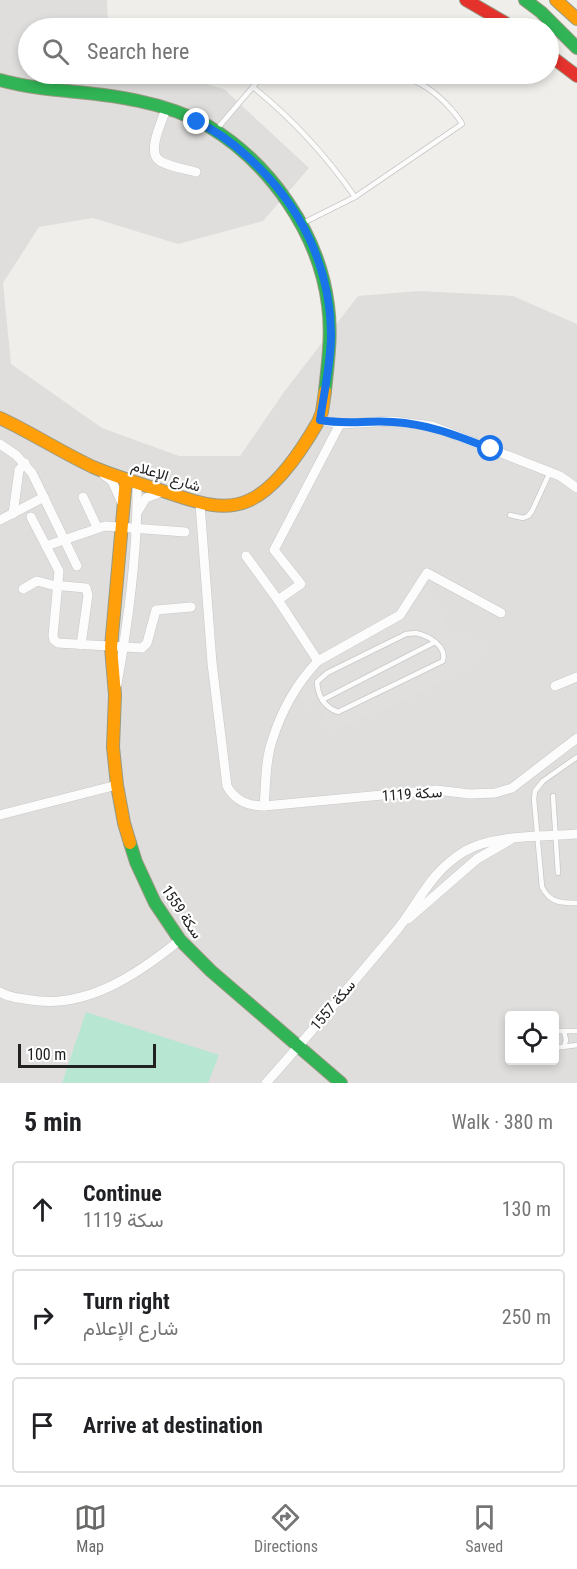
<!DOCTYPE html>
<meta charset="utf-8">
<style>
body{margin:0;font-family:"Roboto Condensed",Vazirmatn,sans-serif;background:#f2f2f2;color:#202124}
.controls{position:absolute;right:18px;bottom:18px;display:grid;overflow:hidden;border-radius:6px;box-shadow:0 3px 9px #0003}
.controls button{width:54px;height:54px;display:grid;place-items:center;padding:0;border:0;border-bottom:2px solid #e0e0e0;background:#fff;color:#202124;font:30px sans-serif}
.scale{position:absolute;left:18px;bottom:15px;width:138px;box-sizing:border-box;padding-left:6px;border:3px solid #222;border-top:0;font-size:16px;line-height:21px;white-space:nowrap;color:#222;-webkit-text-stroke:4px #fff;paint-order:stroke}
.stop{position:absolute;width:18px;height:18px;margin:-14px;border:4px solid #1a73e8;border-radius:50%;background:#fff}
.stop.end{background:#1a73e8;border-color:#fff;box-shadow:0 2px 6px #0008}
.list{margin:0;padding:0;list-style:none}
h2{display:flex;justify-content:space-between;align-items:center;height:78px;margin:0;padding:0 24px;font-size:26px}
h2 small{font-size:20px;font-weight:400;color:#757577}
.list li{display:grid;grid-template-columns:39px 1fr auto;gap:18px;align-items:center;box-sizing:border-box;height:96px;margin:0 12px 12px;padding:0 12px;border:2px solid #e0e0e0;border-radius:6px}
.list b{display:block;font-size:22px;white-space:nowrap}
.list p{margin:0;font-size:20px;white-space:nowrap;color:#757577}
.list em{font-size:20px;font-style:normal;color:#757577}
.icon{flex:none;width:33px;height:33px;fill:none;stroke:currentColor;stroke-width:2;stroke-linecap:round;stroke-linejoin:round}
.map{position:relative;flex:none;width:577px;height:1083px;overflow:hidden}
.search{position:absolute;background:#fff;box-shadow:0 3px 9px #0003;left:18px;right:18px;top:18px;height:66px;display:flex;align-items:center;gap:15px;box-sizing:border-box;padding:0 21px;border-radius:33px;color:#757577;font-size:22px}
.sheet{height:402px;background:#fff}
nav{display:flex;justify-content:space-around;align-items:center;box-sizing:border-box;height:84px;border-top:2px solid #e0e0e0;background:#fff;font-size:16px;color:#757577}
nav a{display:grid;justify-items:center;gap:3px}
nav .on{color:#6a6968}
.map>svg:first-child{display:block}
.residential{fill:#dfdedc;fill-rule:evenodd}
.pitch{fill:#b7e6d2}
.parking{fill:#e0dfde}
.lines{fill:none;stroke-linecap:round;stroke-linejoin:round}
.lane-casing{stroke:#c9c8c7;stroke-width:6}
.street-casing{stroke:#c9c8c7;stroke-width:10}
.fast-casing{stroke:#999a82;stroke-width:14}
.slow-casing{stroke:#999a82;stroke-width:14}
.jam-casing{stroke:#999a82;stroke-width:14}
.lane{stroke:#fdfcfc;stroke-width:4.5}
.street{stroke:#fdfcfc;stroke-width:9}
.fast{stroke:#30b455;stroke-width:12}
.slow{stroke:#ff9f0a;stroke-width:12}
.jam{stroke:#e5322d;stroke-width:12}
.route{stroke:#1a73e8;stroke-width:8}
.labels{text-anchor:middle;stroke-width:4.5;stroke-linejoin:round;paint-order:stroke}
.street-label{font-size:15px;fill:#222;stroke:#fff}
</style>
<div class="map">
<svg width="577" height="1083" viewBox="0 0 577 1083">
<rect width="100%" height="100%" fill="#f0eeeb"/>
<path class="residential" d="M 0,0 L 107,0 L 108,28 L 28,28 L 28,74 L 171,74 L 224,89 L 309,168 L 263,221 L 178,244 L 93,218 L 39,227 L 3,283 L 11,364 L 102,428 L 179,456 L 240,456 L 284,392 L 358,296 L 419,291 L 513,296 L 577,324 L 577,1083 L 0,1083 ZM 510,1016 L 554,1016 L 554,1060 L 510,1060 Z"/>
<polygon class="pitch" points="86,1012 219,1055 208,1083 62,1083"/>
<polygon class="parking" points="423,596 444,617 450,636 464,630 485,648 473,663 407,700 330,731 317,700 305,709 294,679 405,618"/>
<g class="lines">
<g class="lane-casing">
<g id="lane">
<path d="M 253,87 C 294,120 325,154 355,197"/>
<polyline points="216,130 264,74"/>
<path d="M 303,223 L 355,197 L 462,124 C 460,119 455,114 451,109 C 435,91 420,81 396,74"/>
<polyline points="510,515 523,518 528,516 532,511 550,472"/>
<path d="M 416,633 C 429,636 447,646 443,661 L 338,712 C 324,707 318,697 317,682 L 327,673 L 406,634 Z"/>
<polyline points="322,700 435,642"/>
<path d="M 577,757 L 543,781 L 535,791 L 534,799 L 542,887 C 550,903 561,903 577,903"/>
<polyline points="553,796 558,873"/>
<polyline points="554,1031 577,1031"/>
<polyline points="564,1031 566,1040 564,1047"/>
<polyline points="554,1048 577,1045"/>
</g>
</g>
<g class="street-casing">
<g id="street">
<path d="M 166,109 C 162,121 146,153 160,161 C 170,167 185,169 196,172"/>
<polyline points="320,420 340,424 392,421 432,426 560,476 577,488"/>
<polyline points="0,444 16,455 32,473 77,566"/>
<polyline points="104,475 112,481 122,503"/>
<polyline points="83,497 97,527"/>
<path d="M 200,504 L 212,663 L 227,786 C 235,801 248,806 264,806 L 436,790 L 470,794 L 495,793 L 512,788 L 577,738"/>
<polyline points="138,511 146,498 164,491"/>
<polyline points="13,514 19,470 25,463"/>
<polyline points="31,517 59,571 53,636 54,640 58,643 142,648 147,643 156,610 191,607"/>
<polyline points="0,520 44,497"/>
<polyline points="46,546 105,526 185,532"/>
<polyline points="246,556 278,600"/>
<polyline points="23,589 37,581 52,585 86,588 88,595 81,645"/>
<polyline points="318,661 400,615 427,573 501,613"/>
<path d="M 117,684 C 129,618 138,550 137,483"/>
<polyline points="555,686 577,677"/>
<path d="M 264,806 C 266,785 265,761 272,741 C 281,712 297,683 318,661 L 278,600 L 301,584 L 274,550 L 340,424"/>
<polyline points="0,815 117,785"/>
<polyline points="408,919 477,859 510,840"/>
<path d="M 0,992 C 9,998 20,998 31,1000 C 87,1009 138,974 180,940"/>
<path d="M 266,1083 C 311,1033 354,981 397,930 C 421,900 429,873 465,851 C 495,834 543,837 577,834"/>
</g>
</g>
<g class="fast-casing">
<g id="fast">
<polyline points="525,0 541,12 577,48"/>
<path d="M 0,80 C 46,93 93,90 139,101 C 163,106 187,114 208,126 C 270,163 319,233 328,305 C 332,334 328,362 325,391"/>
<polyline points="130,843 136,862 155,903 180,940 211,971 341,1083"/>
</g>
</g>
<g class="slow-casing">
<g id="slow">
<polyline points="556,0 577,19"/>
<path d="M 0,418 C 32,433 61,452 93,467 C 116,477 141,484 166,492 C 193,501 223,513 250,500 C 278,487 303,448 318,422 L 322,412 L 325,391"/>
<polyline points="126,479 111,647 115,695 113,747 117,785 124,823 130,843"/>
</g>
</g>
<g class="jam-casing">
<g id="jam">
<polyline points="466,0 514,28"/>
<polyline points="548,54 577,76"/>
</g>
</g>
<use href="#lane" class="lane"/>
<use href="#street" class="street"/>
<use href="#fast" class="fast"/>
<use href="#slow" class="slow"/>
<use href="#jam" class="jam"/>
</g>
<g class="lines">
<path class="route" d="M 197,122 C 217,131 233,143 249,158 C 300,204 330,265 331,334 C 331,363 324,392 320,420 C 347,425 367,420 393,422 C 429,424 458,436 491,449"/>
</g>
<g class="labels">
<g class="street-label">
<text transform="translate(166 476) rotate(18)" y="5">شارع الإعلام</text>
<text transform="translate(412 794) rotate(-4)" y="5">سكة 1119</text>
<text transform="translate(182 912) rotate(56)" y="5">سكة 1559</text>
<text transform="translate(333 1005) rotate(-50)" y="5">سكة 1557</text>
</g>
</g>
</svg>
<div class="controls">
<button><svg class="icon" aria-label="locate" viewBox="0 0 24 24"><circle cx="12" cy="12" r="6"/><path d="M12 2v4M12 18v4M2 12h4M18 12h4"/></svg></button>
</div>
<div class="scale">100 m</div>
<div class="stop" style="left:491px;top:449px"></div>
<div class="stop end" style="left:197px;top:122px"></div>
<div class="search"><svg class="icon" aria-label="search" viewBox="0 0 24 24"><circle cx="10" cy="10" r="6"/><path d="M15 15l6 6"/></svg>Search here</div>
</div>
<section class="sheet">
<h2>5 min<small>Walk · 380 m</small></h2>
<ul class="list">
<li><svg class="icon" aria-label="ahead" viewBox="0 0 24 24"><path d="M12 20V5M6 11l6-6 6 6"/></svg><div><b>Continue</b><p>سكة 1119</p></div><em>130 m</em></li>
<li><svg class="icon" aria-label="right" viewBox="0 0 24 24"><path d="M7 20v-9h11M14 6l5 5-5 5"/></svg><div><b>Turn right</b><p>شارع الإعلام</p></div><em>250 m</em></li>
<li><svg class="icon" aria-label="arrive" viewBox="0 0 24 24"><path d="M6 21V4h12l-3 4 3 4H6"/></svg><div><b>Arrive at destination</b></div></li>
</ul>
</section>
<nav>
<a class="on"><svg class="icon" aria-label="map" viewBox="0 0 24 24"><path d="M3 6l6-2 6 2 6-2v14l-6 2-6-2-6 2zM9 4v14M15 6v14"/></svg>Map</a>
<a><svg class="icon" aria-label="directions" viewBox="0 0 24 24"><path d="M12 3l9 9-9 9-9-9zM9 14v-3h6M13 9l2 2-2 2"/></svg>Directions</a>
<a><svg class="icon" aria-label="saved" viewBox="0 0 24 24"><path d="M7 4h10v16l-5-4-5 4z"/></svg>Saved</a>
</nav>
